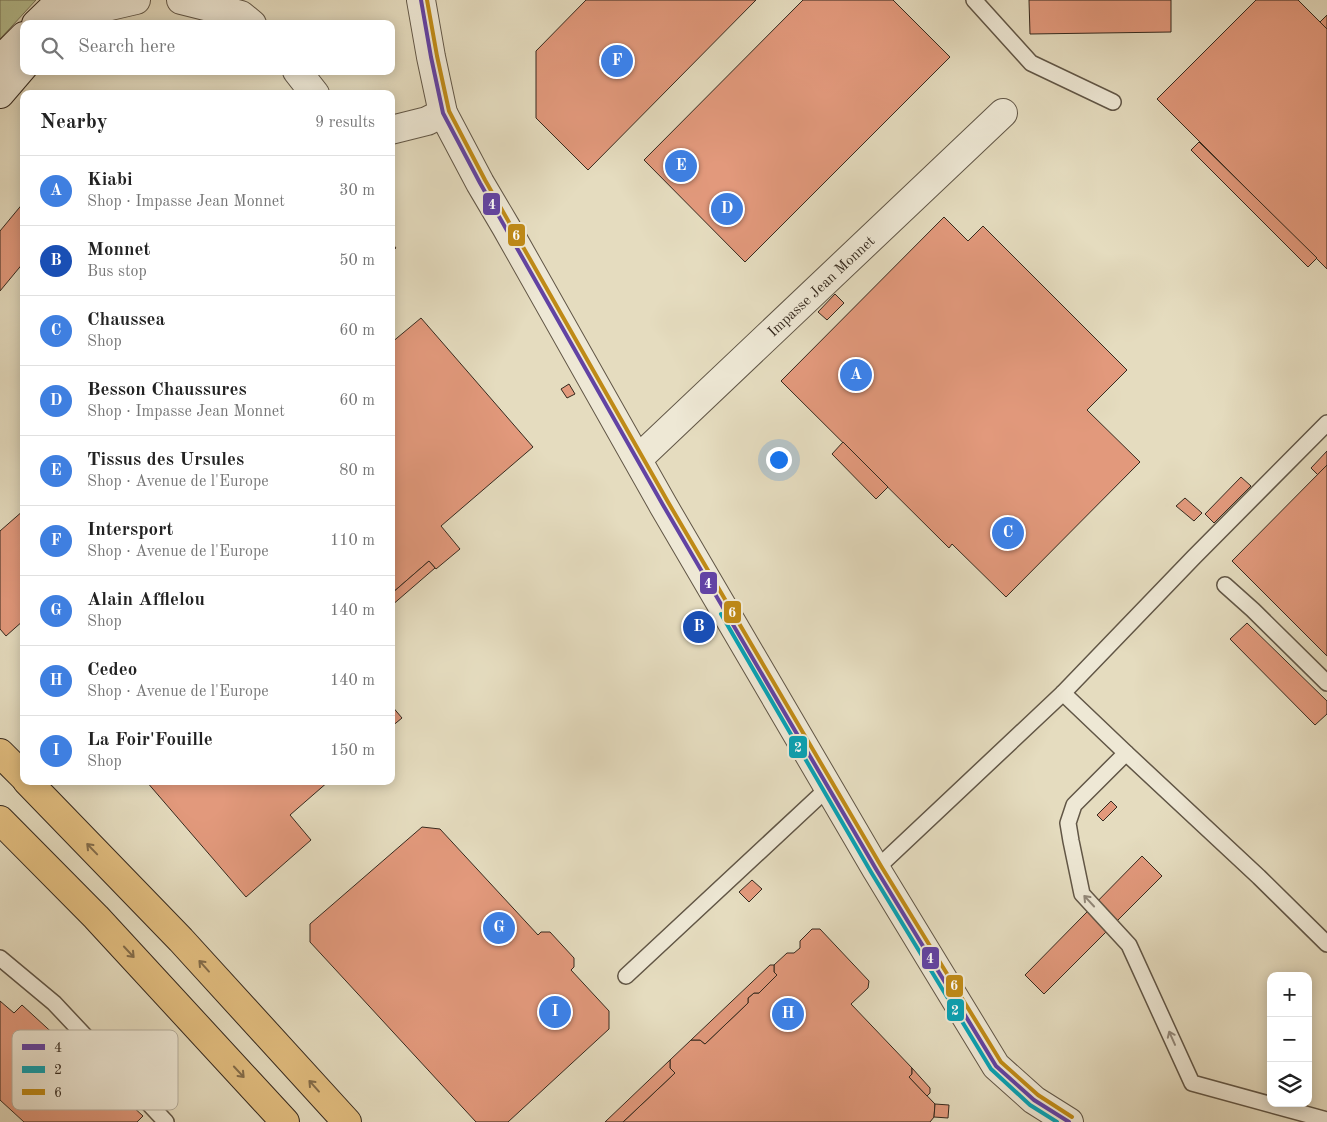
<!DOCTYPE html>
<meta charset="utf-8">
<style>
body{margin:0;font-family:"Old Standard TT",serif;background:#f2f2f2;color:#222}
.controls{position:absolute;right:15px;bottom:15px;display:grid;overflow:hidden;border-radius:10px;box-shadow:0 2px 12px #0003}
.controls button{width:45px;height:45px;display:grid;place-items:center;padding:0;border:0;border-bottom:1px solid #e0e0e0;background:#fff;color:#222;font:25px sans-serif}
.you{position:absolute;left:778px;top:459px;width:18px;height:18px;margin:-12px;border:4px solid #fff;border-radius:50%;background:#1a73e8;box-shadow:0 0 0 8px #1a73e833}
.badge{display:grid;place-items:center;width:32px;height:32px;border-radius:50%;background:#0f766e;color:#fff;font-size:16px;font-weight:700}
.pin{position:absolute;translate:-50% -50%;border:2px solid #fff;box-shadow:0 1px 5px #0006}
.list{margin:0;padding:0;list-style:none}
h2{display:flex;justify-content:space-between;align-items:center;height:65px;margin:0;padding:0 20px;font-size:21px}
h2 small{font-size:16px;font-weight:400;color:#767676}
.list li{display:grid;grid-template-columns:32px 1fr auto;gap:15px;align-items:center;box-sizing:border-box;height:70px;padding:0 20px;border-top:1px solid #e0e0e0}
.list b{display:block;font-size:19px;white-space:nowrap}
.list p{margin:0;font-size:16px;white-space:nowrap;color:#767676}
.list em{font-size:16px;font-style:normal;color:#767676}
.icon{flex:none;width:28px;height:28px;fill:none;stroke:currentColor;stroke-width:2;stroke-linecap:round;stroke-linejoin:round}
.map{position:relative;flex:none;width:1327px;height:1122px;overflow:hidden}
.search{position:absolute;background:#fff;box-shadow:0 2px 12px #0003;left:20px;top:20px;width:375px;height:55px;display:flex;align-items:center;gap:12px;box-sizing:border-box;padding:0 18px;border-radius:10px;color:#767676;font-size:19px}
.panel{position:absolute;background:#fff;box-shadow:0 2px 12px #0003;left:20px;top:90px;width:375px;height:695px;border-radius:10px}
.map>svg:first-child{display:block}
.green{fill:#b6c091;stroke:#767458}
.building{fill:#e2997c;stroke:#35291e}
.lines{fill:none;stroke-linecap:round;stroke-linejoin:round}
.service-casing{stroke:#615646;stroke-width:18}
.minor-casing{stroke:#615646;stroke-width:30}
.tertiary-casing{stroke:#615646;stroke-width:30}
.secondary-casing{stroke:#35291e;stroke-width:30}
.primary-casing{stroke:#35291e;stroke-width:30}
.service{stroke:#eee8d5;stroke-width:15}
.minor{stroke:#eee8d5;stroke-width:28}
.tertiary{stroke:#eee8d5;stroke-width:28}
.secondary{stroke:#eee8d5;stroke-width:28}
.primary{stroke:#e2be80;stroke-width:28}
.bus-1-casing{stroke:#eee8d5;stroke-width:8}
.bus-2-casing{stroke:#eee8d5;stroke-width:8}
.bus-3-casing{stroke:#eee8d5;stroke-width:8}
.bus-1{stroke:#6243a4;stroke-width:4}
.bus-2{stroke:#09a2b4;stroke-width:4}
.bus-3{stroke:#bf8a17;stroke-width:4}
.oneway{stroke:#836c4a}
.oneway2{stroke:#92887a}
.labels{text-anchor:middle;stroke-width:4;stroke-linejoin:round;paint-order:stroke}
.street-label{font-size:15px;fill:#35291e;stroke:#eee8d5}
.key{fill:#eee8d5;stroke:#b6af9e;stroke-width:1}
.key-label{font-size:14px;fill:#35291e}
.line-badge{stroke:#eee8d5;stroke-width:2}
.badge-label{font-size:14px;text-anchor:middle;font-weight:bold;fill:#fff}
</style>
<div class="map">
<svg width="1327" height="1122" viewBox="0 0 1327 1122">
<rect width="100%" height="100%" fill="#e5dcbf"/>
<filter id="stains"><feTurbulence type="fractalNoise" baseFrequency=".004" numOctaves="4"/><feColorMatrix values="0 0 0 0 .2 0 0 0 0 .09 0 0 0 0 .02 0 0 0 .5 -.17"/></filter>
<radialGradient id="worn" r=".72"><stop offset=".6" stop-color="#630" stop-opacity="0"/><stop offset="1" stop-color="#630" stop-opacity=".3"/></radialGradient>
<polygon class="green" points="0,0 36,0 0,39"/>
<g class="building">
<polygon points="586,0 756,0 588,170 536,118 536,51"/>
<polygon points="803,0 893,0 950,57 745,262 644,160"/>
<polygon points="1029,0 1171,0 1171,32 1030,34"/>
<polygon points="1256,0 1298,0 1327,29 1327,269 1157,99"/>
<polygon points="1327,15 1327,29 1320,22"/>
<polygon points="1199,142 1317,258 1308,267 1191,150"/>
<polygon points="24,202 24,262 0,291 0,231"/>
<polygon points="944,217 968,241 983,226 1127,370 1087,410 1140,462 1006,597 952,544 949,548 781,381"/>
<polygon points="391,242 396,248 391,252"/>
<polygon points="835,294 844,303 827,320 818,312"/>
<polygon points="421,318 533,447 441,526 460,549 436,569 429,561 391,594 391,343"/>
<polygon points="569,384 575,394 567,398 561,389"/>
<polygon points="843,442 888,487 876,499 832,454"/>
<polygon points="1327,451 1327,465 1318,475 1311,468"/>
<polygon points="1327,465 1327,656 1232,561"/>
<polygon points="1241,477 1251,486 1214,523 1205,514"/>
<polygon points="1185,498 1202,513 1194,521 1176,506"/>
<polygon points="24,510 24,620 6,636 0,629 0,531"/>
<polygon points="429,561 435,568 391,606 391,594"/>
<polygon points="1247,623 1327,701 1327,714 1315,725 1230,639"/>
<polygon points="391,705 402,718 391,727"/>
<polygon points="146,781 329,781 290,815 311,840 246,897"/>
<polygon points="1111,801 1117,807 1103,821 1097,815"/>
<polygon points="422,827 440,829 538,935 541,932 550,932 574,958 574,967 571,970 609,1011 609,1029 508,1122 476,1122 310,942 310,924"/>
<polygon points="1142,856 1162,876 1044,994 1025,975"/>
<polygon points="752,880 762,889 749,902 739,892"/>
<polygon points="812,929 820,929 869,981 868,988 851,1004 912,1068 912,1074 909,1077 935,1104 934,1117 930,1122 623,1122 675,1073 670,1068 670,1060 691,1040 700,1040 705,1044 748,1003 748,998 754,993 759,993 777,975 774,972 774,965 787,953 794,953 800,948 800,941"/>
<polygon points="770,965 774,965 774,972 777,975 759,993 754,993 748,998 748,1003 705,1044 700,1040 691,1040"/>
<polygon points="0,1001 14,1013 22,1005 143,1116 137,1122 24,1122 0,1100"/>
<polygon points="670,1060 670,1068 675,1073 623,1122 605,1122"/>
<polygon points="912,1068 930,1088 930,1093 927,1096 909,1077 912,1074"/>
<polygon points="935,1104 949,1105 948,1118 934,1117"/>
</g>
<g class="lines">
<g class="service-casing">
<g id="service">
<polyline points="974,0 1031,63 1113,102"/>
<polyline points="1225,585 1253,610 1327,683"/>
<polyline points="1063,693 1194,557 1327,423"/>
<polyline points="1126,753 1074,805 1068,823 1071,841 1082,894 1129,945 1192,1083 1327,1120"/>
<polyline points="876,869 1063,693 1126,753 1259,877 1327,944"/>
<polyline points="0,958 54,1003 166,1122"/>
<polyline points="626,976 829,787"/>
</g>
</g>
<g class="minor-casing">
<g id="minor">
<polyline points="181,0 241,15 252,24"/>
<polyline points="80,13 136,0"/>
<polyline points="297,71 315,94"/>
<polyline points="391,130 427,121 443,113"/>
<polyline points="638,459 1003,113"/>
</g>
</g>
<g class="tertiary-casing">
<polyline id="tertiary" points="421,0 431,57 443,113 480,183 506,227 663,505 876,869 996,1066 1034,1100 1069,1122"/>
</g>
<g class="secondary-casing">
<g id="secondary">
<polyline points="36,24 61,0"/>
<polyline points="68,24 96,0"/>
<polyline points="0,60 24,36"/>
<polyline points="0,94 24,66"/>
</g>
</g>
<g class="primary-casing">
<g id="primary">
<polyline points="0,753 24,777"/>
<polyline points="27,781 181,940 347,1122"/>
<polyline points="0,820 96,917 285,1122"/>
</g>
</g>
<use href="#service" class="service"/>
<use href="#minor" class="minor"/>
<use href="#tertiary" class="tertiary"/>
<use href="#secondary" class="secondary"/>
<use href="#primary" class="primary"/>
<g class="bus-1-casing">
<polyline id="bus-1" points="421,0 431,57 443,113 480,183 663,505 876,869 996,1066 1034,1100 1069,1122"/>
</g>
<g class="bus-2-casing">
<polyline id="bus-2" points="721,614 871,872 991,1069 1030,1105 1057,1122"/>
</g>
<g class="bus-3-casing">
<polyline id="bus-3" points="427,0 437,56 449,111 485,180 668,502 881,866 1001,1062 1038,1095 1072,1117"/>
</g>
<use href="#bus-1" class="bus-1"/>
<use href="#bus-2" class="bus-2"/>
<use href="#bus-3" class="bus-3"/>
</g>
<defs><path id="oneway-shaft" d="M-6 0H5M1.5-3L5.5 0L1.5 3" fill="none" stroke-width="1.6" stroke-linecap="round" stroke-linejoin="round" transform="scale(1.25)"/></defs>
<g class="oneway">
<use href="#oneway-shaft" transform="translate(92 849) rotate(-134)"/>
<use href="#oneway-shaft" transform="translate(129 952) rotate(47)"/>
<use href="#oneway-shaft" transform="translate(204 966) rotate(-132)"/>
<use href="#oneway-shaft" transform="translate(239 1072) rotate(47)"/>
<use href="#oneway-shaft" transform="translate(314 1086) rotate(-132)"/>
</g>
<g class="oneway2">
<use href="#oneway-shaft" transform="translate(1089 901) rotate(-133)"/>
<use href="#oneway-shaft" transform="translate(1172 1038) rotate(-114)"/>
</g>
<g class="labels">
<g class="street-label">
<text transform="translate(821 286) rotate(-43)" y="5">Impasse Jean Monnet</text>
</g>
</g>
<rect x="12" y="1030" width="166" height="80" rx="8" class="key"/>
<rect x="22" y="1044" width="23" height="6" fill="#6243a4"/>
<rect x="22" y="1066" width="23" height="7" fill="#09a2b4"/>
<rect x="22" y="1089" width="23" height="6" fill="#bf8a17"/>
<g class="key-label">
<text x="54" y="1052">4</text>
<text x="54" y="1074">2</text>
<text x="54" y="1097">6</text>
</g>
<g class="line-badge">
<rect x="482" y="192" width="19" height="24" rx="5" fill="#6243a4"/>
<rect x="507" y="223" width="19" height="24" rx="5" fill="#bf8a17"/>
<rect x="699" y="571" width="19" height="24" rx="5" fill="#6243a4"/>
<rect x="723" y="600" width="19" height="24" rx="5" fill="#bf8a17"/>
<rect x="788" y="735" width="20" height="24" rx="5" fill="#09a2b4"/>
<rect x="921" y="946" width="19" height="24" rx="5" fill="#6243a4"/>
<rect x="945" y="974" width="19" height="24" rx="5" fill="#bf8a17"/>
<rect x="946" y="998" width="19" height="24" rx="5" fill="#09a2b4"/>
</g>
<g class="badge-label">
<text x="492" y="209">4</text>
<text x="516" y="240">6</text>
<text x="708" y="588">4</text>
<text x="732" y="617">6</text>
<text x="798" y="752">2</text>
<text x="930" y="963">4</text>
<text x="954" y="990">6</text>
<text x="955" y="1015">2</text>
</g>
<rect width="100%" height="100%" filter="url(#stains)"/>
<rect width="100%" height="100%" fill="url(#worn)"/>
</svg>
<div class="controls">
<button>+</button>
<button>−</button>
<button><svg class="icon" aria-label="layers" viewBox="0 0 24 24"><path d="M12 4l9 5-9 5-9-5zM3 14l9 5 9-5"/></svg></button>
</div>
<div class="you"></div>
<div class="pin badge" style="left:856px;top:375px;background:#3f7fe0">A</div>
<div class="pin badge" style="left:699px;top:627px;background:#1a4fb4">B</div>
<div class="pin badge" style="left:1008px;top:533px;background:#3f7fe0">C</div>
<div class="pin badge" style="left:727px;top:209px;background:#3f7fe0">D</div>
<div class="pin badge" style="left:681px;top:166px;background:#3f7fe0">E</div>
<div class="pin badge" style="left:617px;top:61px;background:#3f7fe0">F</div>
<div class="pin badge" style="left:499px;top:928px;background:#3f7fe0">G</div>
<div class="pin badge" style="left:788px;top:1014px;background:#3f7fe0">H</div>
<div class="pin badge" style="left:555px;top:1012px;background:#3f7fe0">I</div>
<div class="search"><svg class="icon" aria-label="search" viewBox="0 0 24 24"><circle cx="10" cy="10" r="6"/><path d="M15 15l6 6"/></svg>Search here</div>
<section class="panel">
<h2>Nearby<small>9 results</small></h2>
<ul class="list">
<li><span class="badge" style="background:#3f7fe0">A</span><div><b>Kiabi</b><p>Shop · Impasse Jean Monnet</p></div><em>30 m</em></li>
<li><span class="badge" style="background:#1a4fb4">B</span><div><b>Monnet</b><p>Bus stop</p></div><em>50 m</em></li>
<li><span class="badge" style="background:#3f7fe0">C</span><div><b>Chaussea</b><p>Shop</p></div><em>60 m</em></li>
<li><span class="badge" style="background:#3f7fe0">D</span><div><b>Besson Chaussures</b><p>Shop · Impasse Jean Monnet</p></div><em>60 m</em></li>
<li><span class="badge" style="background:#3f7fe0">E</span><div><b>Tissus des Ursules</b><p>Shop · Avenue de l'Europe</p></div><em>80 m</em></li>
<li><span class="badge" style="background:#3f7fe0">F</span><div><b>Intersport</b><p>Shop · Avenue de l'Europe</p></div><em>110 m</em></li>
<li><span class="badge" style="background:#3f7fe0">G</span><div><b>Alain Afflelou</b><p>Shop</p></div><em>140 m</em></li>
<li><span class="badge" style="background:#3f7fe0">H</span><div><b>Cedeo</b><p>Shop · Avenue de l'Europe</p></div><em>140 m</em></li>
<li><span class="badge" style="background:#3f7fe0">I</span><div><b>La Foir'Fouille</b><p>Shop</p></div><em>150 m</em></li>
</ul>
</section>
</div>
